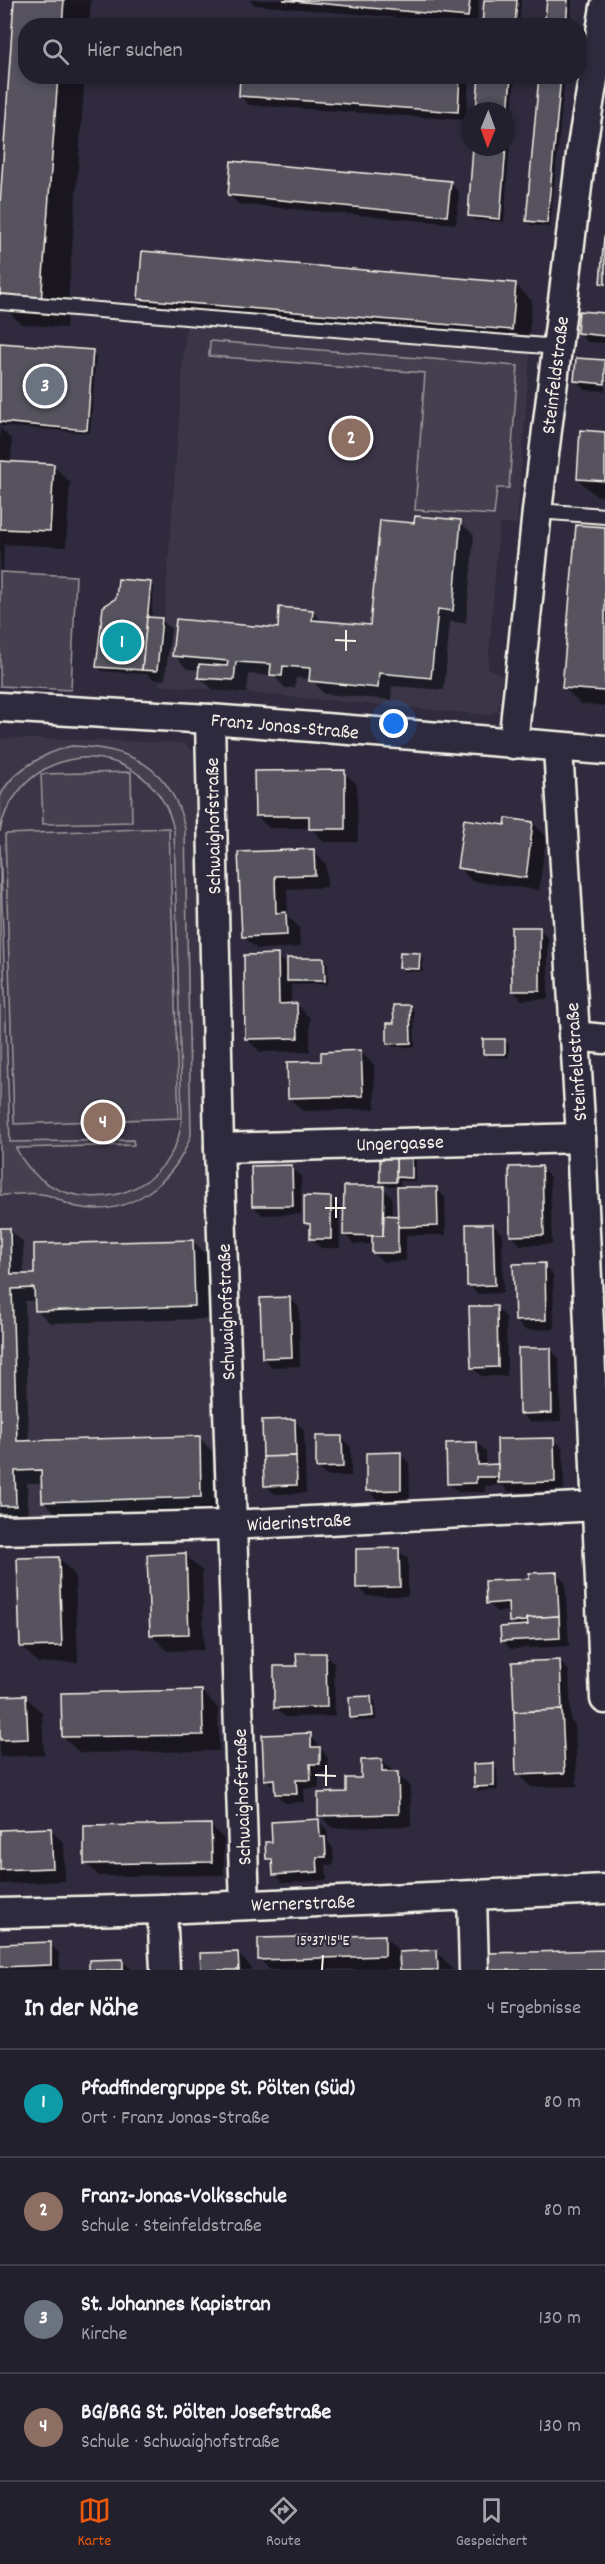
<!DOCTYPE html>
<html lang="de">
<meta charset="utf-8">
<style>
body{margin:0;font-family:Dekko,sans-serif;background:#2b2836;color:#f1f3f6}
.compass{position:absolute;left:461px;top:102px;width:54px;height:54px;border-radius:50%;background:#23202e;box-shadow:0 3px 9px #0003;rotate:181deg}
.you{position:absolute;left:394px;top:724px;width:21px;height:21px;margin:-15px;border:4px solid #fff;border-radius:50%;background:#1a73e8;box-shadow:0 0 0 9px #1a73e833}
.badge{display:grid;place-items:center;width:39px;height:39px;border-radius:50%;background:#ea580c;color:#fff;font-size:20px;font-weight:700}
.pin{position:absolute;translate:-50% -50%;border:3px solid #fff;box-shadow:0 2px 6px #0006}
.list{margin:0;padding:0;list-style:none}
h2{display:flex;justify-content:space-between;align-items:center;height:78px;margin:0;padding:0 24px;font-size:26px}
h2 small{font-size:20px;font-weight:400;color:#a3a3aa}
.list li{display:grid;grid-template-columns:39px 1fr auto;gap:18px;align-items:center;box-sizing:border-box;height:108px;padding:0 24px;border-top:2px solid #403e4a}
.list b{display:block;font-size:22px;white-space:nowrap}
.list p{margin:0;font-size:20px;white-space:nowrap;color:#a3a3aa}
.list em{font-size:20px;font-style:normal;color:#a3a3aa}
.icon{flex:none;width:33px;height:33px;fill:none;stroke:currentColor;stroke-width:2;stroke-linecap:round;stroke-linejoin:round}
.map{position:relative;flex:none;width:605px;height:1970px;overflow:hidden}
.search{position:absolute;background:#23202e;box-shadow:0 3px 9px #0003;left:18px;right:18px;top:18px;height:66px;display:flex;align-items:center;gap:15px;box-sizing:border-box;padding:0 21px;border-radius:24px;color:#a3a3aa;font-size:22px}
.sheet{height:510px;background:#23202e}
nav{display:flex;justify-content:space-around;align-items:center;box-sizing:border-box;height:84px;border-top:2px solid #403e4a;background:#23202e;font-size:16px;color:#a3a3aa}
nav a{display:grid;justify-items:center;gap:3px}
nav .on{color:#ea580c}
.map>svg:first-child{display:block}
.built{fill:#3b3647}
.green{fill:#454050;stroke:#9c989c;stroke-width:1.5}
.shadow{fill:#0007}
.building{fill:#56525f;stroke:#f4f1e8;stroke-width:1.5}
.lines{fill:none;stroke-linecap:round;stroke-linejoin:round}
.service-casing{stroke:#f4f1e8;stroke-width:18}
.minor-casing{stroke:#f4f1e8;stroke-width:33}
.service{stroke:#2f2a3d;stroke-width:14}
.minor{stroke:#2f2a3d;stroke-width:28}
.ticks{fill:none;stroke:#f4f1e8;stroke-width:2}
.labels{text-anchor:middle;stroke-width:4.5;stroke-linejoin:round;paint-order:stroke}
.street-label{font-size:20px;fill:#f4f1e8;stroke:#2f2a3d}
.ticks-label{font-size:15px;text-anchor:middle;fill:#f4f1e8;stroke:#2f2a3d;stroke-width:4.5;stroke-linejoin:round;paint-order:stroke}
</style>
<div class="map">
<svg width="605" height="1970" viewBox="0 0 605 1970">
<rect width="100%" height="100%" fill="#2f2a3d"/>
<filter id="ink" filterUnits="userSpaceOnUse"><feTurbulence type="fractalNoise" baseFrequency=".0167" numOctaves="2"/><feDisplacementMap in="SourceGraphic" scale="12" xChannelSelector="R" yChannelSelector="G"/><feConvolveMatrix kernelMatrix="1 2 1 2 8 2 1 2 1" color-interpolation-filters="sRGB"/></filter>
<g filter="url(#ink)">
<g class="built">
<polygon points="186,325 530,353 517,524 499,524 488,668 502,676 498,711 489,715 159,685"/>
<polygon points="0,738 184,743 193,751 218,1492 206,1507 0,1515"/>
</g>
<g class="green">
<polygon points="210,341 518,366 509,488 497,488 494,515 415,510 425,373 209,356"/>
<polygon points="0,572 76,576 71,690 0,686"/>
<path d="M 71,746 C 130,747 172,767 185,829 L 191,1135 C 175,1182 129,1218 77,1207 C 66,1205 57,1197 47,1195 C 33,1191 14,1195 0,1195 L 0,844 L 10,1142 L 133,1140 L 134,1145 L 16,1148 C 45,1211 137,1213 171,1154 C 178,1143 180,1131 182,1119 L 174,831 C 160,756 68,732 19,791 C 10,802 2,817 0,832 C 0,822 0,807 0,798 C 8,772 47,752 71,746 Z"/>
<polygon points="131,772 132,822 43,824 41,774"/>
<polygon points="169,828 179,1118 14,1124 5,834"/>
</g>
<g class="shadow">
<polygon points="16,0 91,0 89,26 26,26 26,76 85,76 66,328 21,324 0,303 0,226"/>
<polygon points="250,0 479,0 477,25 255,5"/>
<polygon points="486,0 521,0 519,26 484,26"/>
<polygon points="548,0 572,0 570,26 546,26"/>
<polygon points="242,76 465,76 469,80 466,120 249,105 240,96"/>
<polygon points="480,76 515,76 504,222 474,220 470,216 475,147 506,147 506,111 478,111"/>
<polygon points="541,76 565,76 550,227 531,225 527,221"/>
<polygon points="450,183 459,192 456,224 238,204 229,195"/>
<polygon points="515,284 532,301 528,346 156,315 139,299"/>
<polygon points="605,314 605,343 587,342 578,333"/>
<polygon points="0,344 92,352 96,356 90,433 0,426"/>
<polygon points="605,362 605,391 585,390 576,381"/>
<polygon points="0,428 12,440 11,463 53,466 70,482 66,547 4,544 3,570 0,570"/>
<polygon points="605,433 605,496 595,495 578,479"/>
<polygon points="460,522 474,535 466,623 450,622 444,690 392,686 391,700 324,694 311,679 296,678 295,688 285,688 274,676 249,674 247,693 213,690 199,677 200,670 187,669 174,655 279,629 312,611 324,623 372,627 415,524"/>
<polygon points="605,529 605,706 580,704 564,687"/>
<polygon points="150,583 154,588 151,619 162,620 171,629 165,680 153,679 148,674 102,671 98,667"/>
<polygon points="344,772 357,785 358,842 324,842 311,828 269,828 256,815"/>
<polygon points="533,823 546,836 539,890 472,881 459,868 507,826"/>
<polygon points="313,851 326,864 327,887 287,889 288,917 299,927 300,947 257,949 243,936 240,854"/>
<polygon points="539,929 548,938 548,999 522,1000 513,991"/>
<polygon points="419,954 423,959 423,972 405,971 400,967"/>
<polygon points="277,956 288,966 324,959 328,963 328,984 291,985 291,1005 297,1005 310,1018 310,1051 260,1052 247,1039"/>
<polygon points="410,1007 414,1011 415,1047 393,1047 389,1043 395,1025"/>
<polygon points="504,1040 509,1045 509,1057 489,1057 485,1053"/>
<polygon points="360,1052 374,1065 375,1109 303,1111 289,1098 322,1062"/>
<polygon points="411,1153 416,1157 416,1181 400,1181 400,1186 386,1186 381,1181"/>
<polygon points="291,1167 301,1176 301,1214 263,1215 253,1206"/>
<polygon points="541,1168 550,1177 552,1244 521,1245 512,1236"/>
<polygon points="383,1188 392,1197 392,1217 399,1217 436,1188 445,1198 446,1235 406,1235 406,1261 383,1262 373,1253 373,1244 354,1244 345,1235"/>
<polygon points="330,1198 339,1207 340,1248 321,1248 311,1238 311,1229 305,1223"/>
<polygon points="493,1225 502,1234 503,1293 478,1294 469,1285"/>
<polygon points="0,1228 9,1229 23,1242 24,1276 36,1275 193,1241 206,1254 208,1319 50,1323 37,1310 36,1301 25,1301 29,1442 199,1437 212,1451 214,1510 57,1514 43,1501 43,1483 27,1483 29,1518 0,1519"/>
<polygon points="544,1265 553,1274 554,1329 525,1330 516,1321"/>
<polygon points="289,1298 299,1307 300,1366 272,1367 263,1358"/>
<polygon points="496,1308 506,1317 507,1376 481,1376 472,1367"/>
<polygon points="550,1349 559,1358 561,1421 530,1422 521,1413"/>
<polygon points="295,1421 304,1430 306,1493 275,1494 266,1485"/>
<polygon points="342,1438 351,1447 351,1476 326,1476 317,1467"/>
<polygon points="553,1439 563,1448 564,1490 509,1492 502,1485 485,1486 485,1492 458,1492 448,1483 477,1443 486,1452 486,1466 499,1466"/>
<polygon points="400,1454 409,1463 410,1499 377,1500 368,1490"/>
<polygon points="398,1550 408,1559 408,1596 367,1596 358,1587"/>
<polygon points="185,1555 202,1571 204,1650 168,1651 151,1635"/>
<polygon points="59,1558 75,1575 78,1662 38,1663 21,1646"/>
<polygon points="556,1573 565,1582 569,1646 511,1649 502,1640 517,1627 511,1621 510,1611 497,1612 488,1603 531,1580"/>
<polygon points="325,1654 334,1663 335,1716 285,1717 276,1708"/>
<polygon points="560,1662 569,1671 571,1721 575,1725 577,1786 531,1787 517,1774"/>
<polygon points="202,1691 218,1708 219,1751 80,1753 63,1737"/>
<polygon points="25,1696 42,1713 44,1755 0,1757 0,1697"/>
<polygon points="371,1697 375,1701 376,1720 356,1721 351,1717"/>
<polygon points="310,1735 328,1758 329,1773 319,1773 319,1788 304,1789 305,1802 285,1803 276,1794 276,1788 265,1779"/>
<polygon points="381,1761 410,1786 411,1826 333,1828 320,1815 347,1793"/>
<polygon points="493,1765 497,1769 498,1790 479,1791 475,1786"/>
<polygon points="318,1821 327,1830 328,1842 333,1848 334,1865 326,1865 327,1880 283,1883 274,1874 274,1865 267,1858"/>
<polygon points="211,1826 224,1839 224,1875 99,1876 86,1863"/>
<polygon points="50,1830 64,1843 65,1881 0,1884 0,1832"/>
<polygon points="384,1936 397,1949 398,1969 270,1970 259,1959"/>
<polygon points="50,1944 59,1953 60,1970 0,1970 0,1946"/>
<polygon points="436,1951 453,1970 401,1970"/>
<polygon points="238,1954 251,1967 251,1970 202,1970"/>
<polygon points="122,1960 132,1970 90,1970"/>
</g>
<g class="building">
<polygon points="14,0 64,0 62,26 26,26 26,76 58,76 41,303 0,299 0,204"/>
<polygon points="283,0 470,0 468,17"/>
<polygon points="484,0 517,0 515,26 482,26"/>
<polygon points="547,0 568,0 566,26 544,26"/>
<polygon points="240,76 460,76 458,112 239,96"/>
<polygon points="479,76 511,76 506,142 506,111 476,111"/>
<polygon points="539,76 561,76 547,223 526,221"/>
<polygon points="473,147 506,147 500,219 468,216"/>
<polygon points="231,161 451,181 447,216 228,195"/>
<polygon points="604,237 605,237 605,284 600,283"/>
<polygon points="142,251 516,283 512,330 138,299"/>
<polygon points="579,311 605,313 605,336 577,333"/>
<polygon points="0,343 93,350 87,430 0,422"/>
<polygon points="576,358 605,360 605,384 574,381"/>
<polygon points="580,430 605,432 605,481 577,479"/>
<polygon points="0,461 54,464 50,531 0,529"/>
<polygon points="415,516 461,520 453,611 438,609 431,678 379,673 378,688 309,681 310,668 283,666 282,676 270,675 271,664 236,662 234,680 198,678 199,664 227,666 228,661 172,656 176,619 278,628 279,607 313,610 312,620 370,625 380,520 414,523"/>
<polygon points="576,525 605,527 605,691 562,688"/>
<polygon points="118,579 151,582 142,670 96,667 103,607 116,598"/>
<polygon points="147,617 162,618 157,671 142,670"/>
<polygon points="345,770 345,829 309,829 309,816 255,816 254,771"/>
<polygon points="506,818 533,822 526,878 457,868 464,819 505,825"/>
<polygon points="314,849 315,875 275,876 276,913 286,912 287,935 242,937 238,852"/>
<polygon points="511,927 540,927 540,991 512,991"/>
<polygon points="400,952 420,953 419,969 399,968"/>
<polygon points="278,954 279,1004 297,1003 298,1038 245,1039 244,955"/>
<polygon points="287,958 324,958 325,981 287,981"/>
<polygon points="393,1005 410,1005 411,1043 387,1044 387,1023 394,1023"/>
<rect x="483" y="1039" width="22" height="15"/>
<polygon points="361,1050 363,1096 288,1098 287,1062 321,1061 321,1052"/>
<polygon points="396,1151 412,1151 412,1178 396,1177"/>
<rect x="380" y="1154" width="16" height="28"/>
<polygon points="292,1165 293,1206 252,1206 251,1166"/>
<polygon points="542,1166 544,1235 510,1236 509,1167"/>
<polygon points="344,1186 384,1186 383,1236 343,1235"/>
<polygon points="397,1187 437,1187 438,1226 398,1227"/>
<polygon points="304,1196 331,1197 331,1239 310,1239 310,1224 304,1223"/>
<polygon points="384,1215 398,1216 398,1253 372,1253 372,1236 383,1236"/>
<polygon points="466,1224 493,1224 495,1285 467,1286"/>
<polygon points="0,1228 10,1228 11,1274 34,1274 34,1244 193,1240 195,1306 35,1311 34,1288 12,1289 17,1441 200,1436 201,1497 42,1502 41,1470 15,1471 16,1506 0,1506"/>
<polygon points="545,1263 546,1320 515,1321 513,1264"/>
<polygon points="290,1297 292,1357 262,1358 260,1298"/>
<polygon points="469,1306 497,1306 498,1367 471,1368"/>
<polygon points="518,1348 551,1348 552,1413 519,1414"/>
<polygon points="295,1419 296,1456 263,1457 262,1420"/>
<polygon points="316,1436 342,1436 343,1467 316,1468"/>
<polygon points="554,1438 555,1482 498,1483 497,1439"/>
<polygon points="477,1442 478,1465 498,1464 498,1477 476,1477 476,1483 447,1484 446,1443"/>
<polygon points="401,1452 401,1490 366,1491 366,1453"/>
<polygon points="296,1456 297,1485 264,1486 263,1457"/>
<polygon points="399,1548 400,1587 356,1588 356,1549"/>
<polygon points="186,1553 189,1634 150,1635 147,1555"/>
<polygon points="59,1557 62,1646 20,1647 17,1558"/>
<polygon points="557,1572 559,1616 527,1618 527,1621 509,1622 508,1602 486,1604 485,1581 529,1579 529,1573"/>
<polygon points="559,1616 560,1638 501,1641 500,1627 528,1625 527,1618"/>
<polygon points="296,1653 326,1653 327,1707 274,1708 274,1666 297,1666"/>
<polygon points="560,1660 562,1710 514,1712 512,1662"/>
<polygon points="202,1690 203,1735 62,1737 61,1693"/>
<polygon points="26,1695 28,1739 0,1740 0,1696"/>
<polygon points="371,1696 373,1716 350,1718 349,1697"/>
<polygon points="562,1710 565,1773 516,1775 514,1712"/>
<polygon points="311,1733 311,1747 320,1747 320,1764 310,1764 311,1780 296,1780 297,1794 275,1794 274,1779 264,1780 262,1735"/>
<polygon points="382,1759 382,1772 398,1772 399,1814 318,1816 318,1793 346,1792 346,1778 361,1778 361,1760"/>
<polygon points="494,1763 494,1786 474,1787 473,1764"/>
<polygon points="319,1819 320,1837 325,1837 326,1857 317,1857 318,1872 273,1875 272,1859 266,1859 265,1842 272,1842 271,1822"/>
<polygon points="211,1824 212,1862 84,1864 84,1826"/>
<polygon points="51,1828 53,1868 0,1870 0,1830"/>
<polygon points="385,1935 385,1956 258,1960 258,1938"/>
<polygon points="51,1942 51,1965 0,1967 0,1944"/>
<polygon points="437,1950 438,1970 400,1970 399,1952"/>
<polygon points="605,1950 605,1970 489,1970 489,1953"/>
<polygon points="238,1952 239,1970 201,1970 200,1953"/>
<polygon points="123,1959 123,1970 89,1970 89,1960"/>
</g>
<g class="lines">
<g class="service-casing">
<g id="service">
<polyline points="0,302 558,347"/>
<polyline points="537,511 605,516"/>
</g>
</g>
<g class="minor-casing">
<g id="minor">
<polyline points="0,707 210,719 605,750"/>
<polyline points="210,719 219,1148 245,1905"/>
<polyline points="513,744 537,511 582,146 605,7"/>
<polyline points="558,748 581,1138 605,1699"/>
<polyline points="573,1036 605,1039"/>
<polyline points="219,1148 581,1138"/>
<polyline points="0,1530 231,1525 598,1506"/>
<polyline points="472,1896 474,1970"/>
<polyline points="162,1909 165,1970"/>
<polyline points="0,1913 162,1909 605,1889"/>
</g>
</g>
<use href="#service" class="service"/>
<use href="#minor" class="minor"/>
</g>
</g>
<path class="ticks" d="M 335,640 L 356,641M 346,651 L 346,630M 325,1208 L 346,1208M 336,1218 L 336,1197M 315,1775 L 336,1776M 326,1786 L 326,1765M 322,1970 L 323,1955"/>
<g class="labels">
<g class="street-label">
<text transform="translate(554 375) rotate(-83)" y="7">Steinfeldstraße</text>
<text transform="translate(285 725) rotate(5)" y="7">Franz Jonas-Straße</text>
<text transform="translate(212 826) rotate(-91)" y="7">Schwaighofstraße</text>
<text transform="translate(575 1062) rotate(-94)" y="7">Steinfeldstraße</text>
<text transform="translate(400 1142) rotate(-2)" y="7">Ungergasse</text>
<text transform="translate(225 1312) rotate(-92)" y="7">Schwaighofstraße</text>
<text transform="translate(299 1521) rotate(-3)" y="7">Widerinstraße</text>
<text transform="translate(241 1797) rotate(-92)" y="7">Schwaighofstraße</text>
<text transform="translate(303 1902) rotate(-2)" y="7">Wernerstraße</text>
</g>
</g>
<g class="ticks-label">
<text x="323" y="1945">15°37'15"E</text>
</g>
</svg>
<svg class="compass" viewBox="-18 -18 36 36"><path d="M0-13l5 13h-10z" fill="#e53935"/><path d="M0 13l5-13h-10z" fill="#a3a3aa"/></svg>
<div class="you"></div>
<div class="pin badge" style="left:122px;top:642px;background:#0f9aa8">1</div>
<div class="pin badge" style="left:351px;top:438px;background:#8d6e63">2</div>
<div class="pin badge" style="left:45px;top:386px;background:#6b7280">3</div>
<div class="pin badge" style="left:103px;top:1122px;background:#8d6e63">4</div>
<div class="search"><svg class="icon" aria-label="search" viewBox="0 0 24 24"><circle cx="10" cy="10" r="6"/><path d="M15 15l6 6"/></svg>Hier suchen</div>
</div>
<section class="sheet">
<h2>In der Nähe<small>4 Ergebnisse</small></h2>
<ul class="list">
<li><span class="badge" style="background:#0f9aa8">1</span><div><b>Pfadfindergruppe St. Pölten (Süd)</b><p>Ort · Franz Jonas-Straße</p></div><em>80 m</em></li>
<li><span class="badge" style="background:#8d6e63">2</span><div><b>Franz-Jonas-Volksschule</b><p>Schule · Steinfeldstraße</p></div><em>80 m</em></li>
<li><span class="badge" style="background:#6b7280">3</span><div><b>St. Johannes Kapistran</b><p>Kirche</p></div><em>130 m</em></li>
<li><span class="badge" style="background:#8d6e63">4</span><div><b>BG/BRG St. Pölten Josefstraße</b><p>Schule · Schwaighofstraße</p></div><em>130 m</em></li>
</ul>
</section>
<nav>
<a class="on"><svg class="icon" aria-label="map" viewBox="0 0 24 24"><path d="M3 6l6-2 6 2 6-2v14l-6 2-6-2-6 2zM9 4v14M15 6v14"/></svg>Karte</a>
<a><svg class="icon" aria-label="directions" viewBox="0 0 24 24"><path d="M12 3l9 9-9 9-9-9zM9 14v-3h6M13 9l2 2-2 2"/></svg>Route</a>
<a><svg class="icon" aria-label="saved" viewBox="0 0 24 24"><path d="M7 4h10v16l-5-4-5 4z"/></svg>Gespeichert</a>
</nav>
